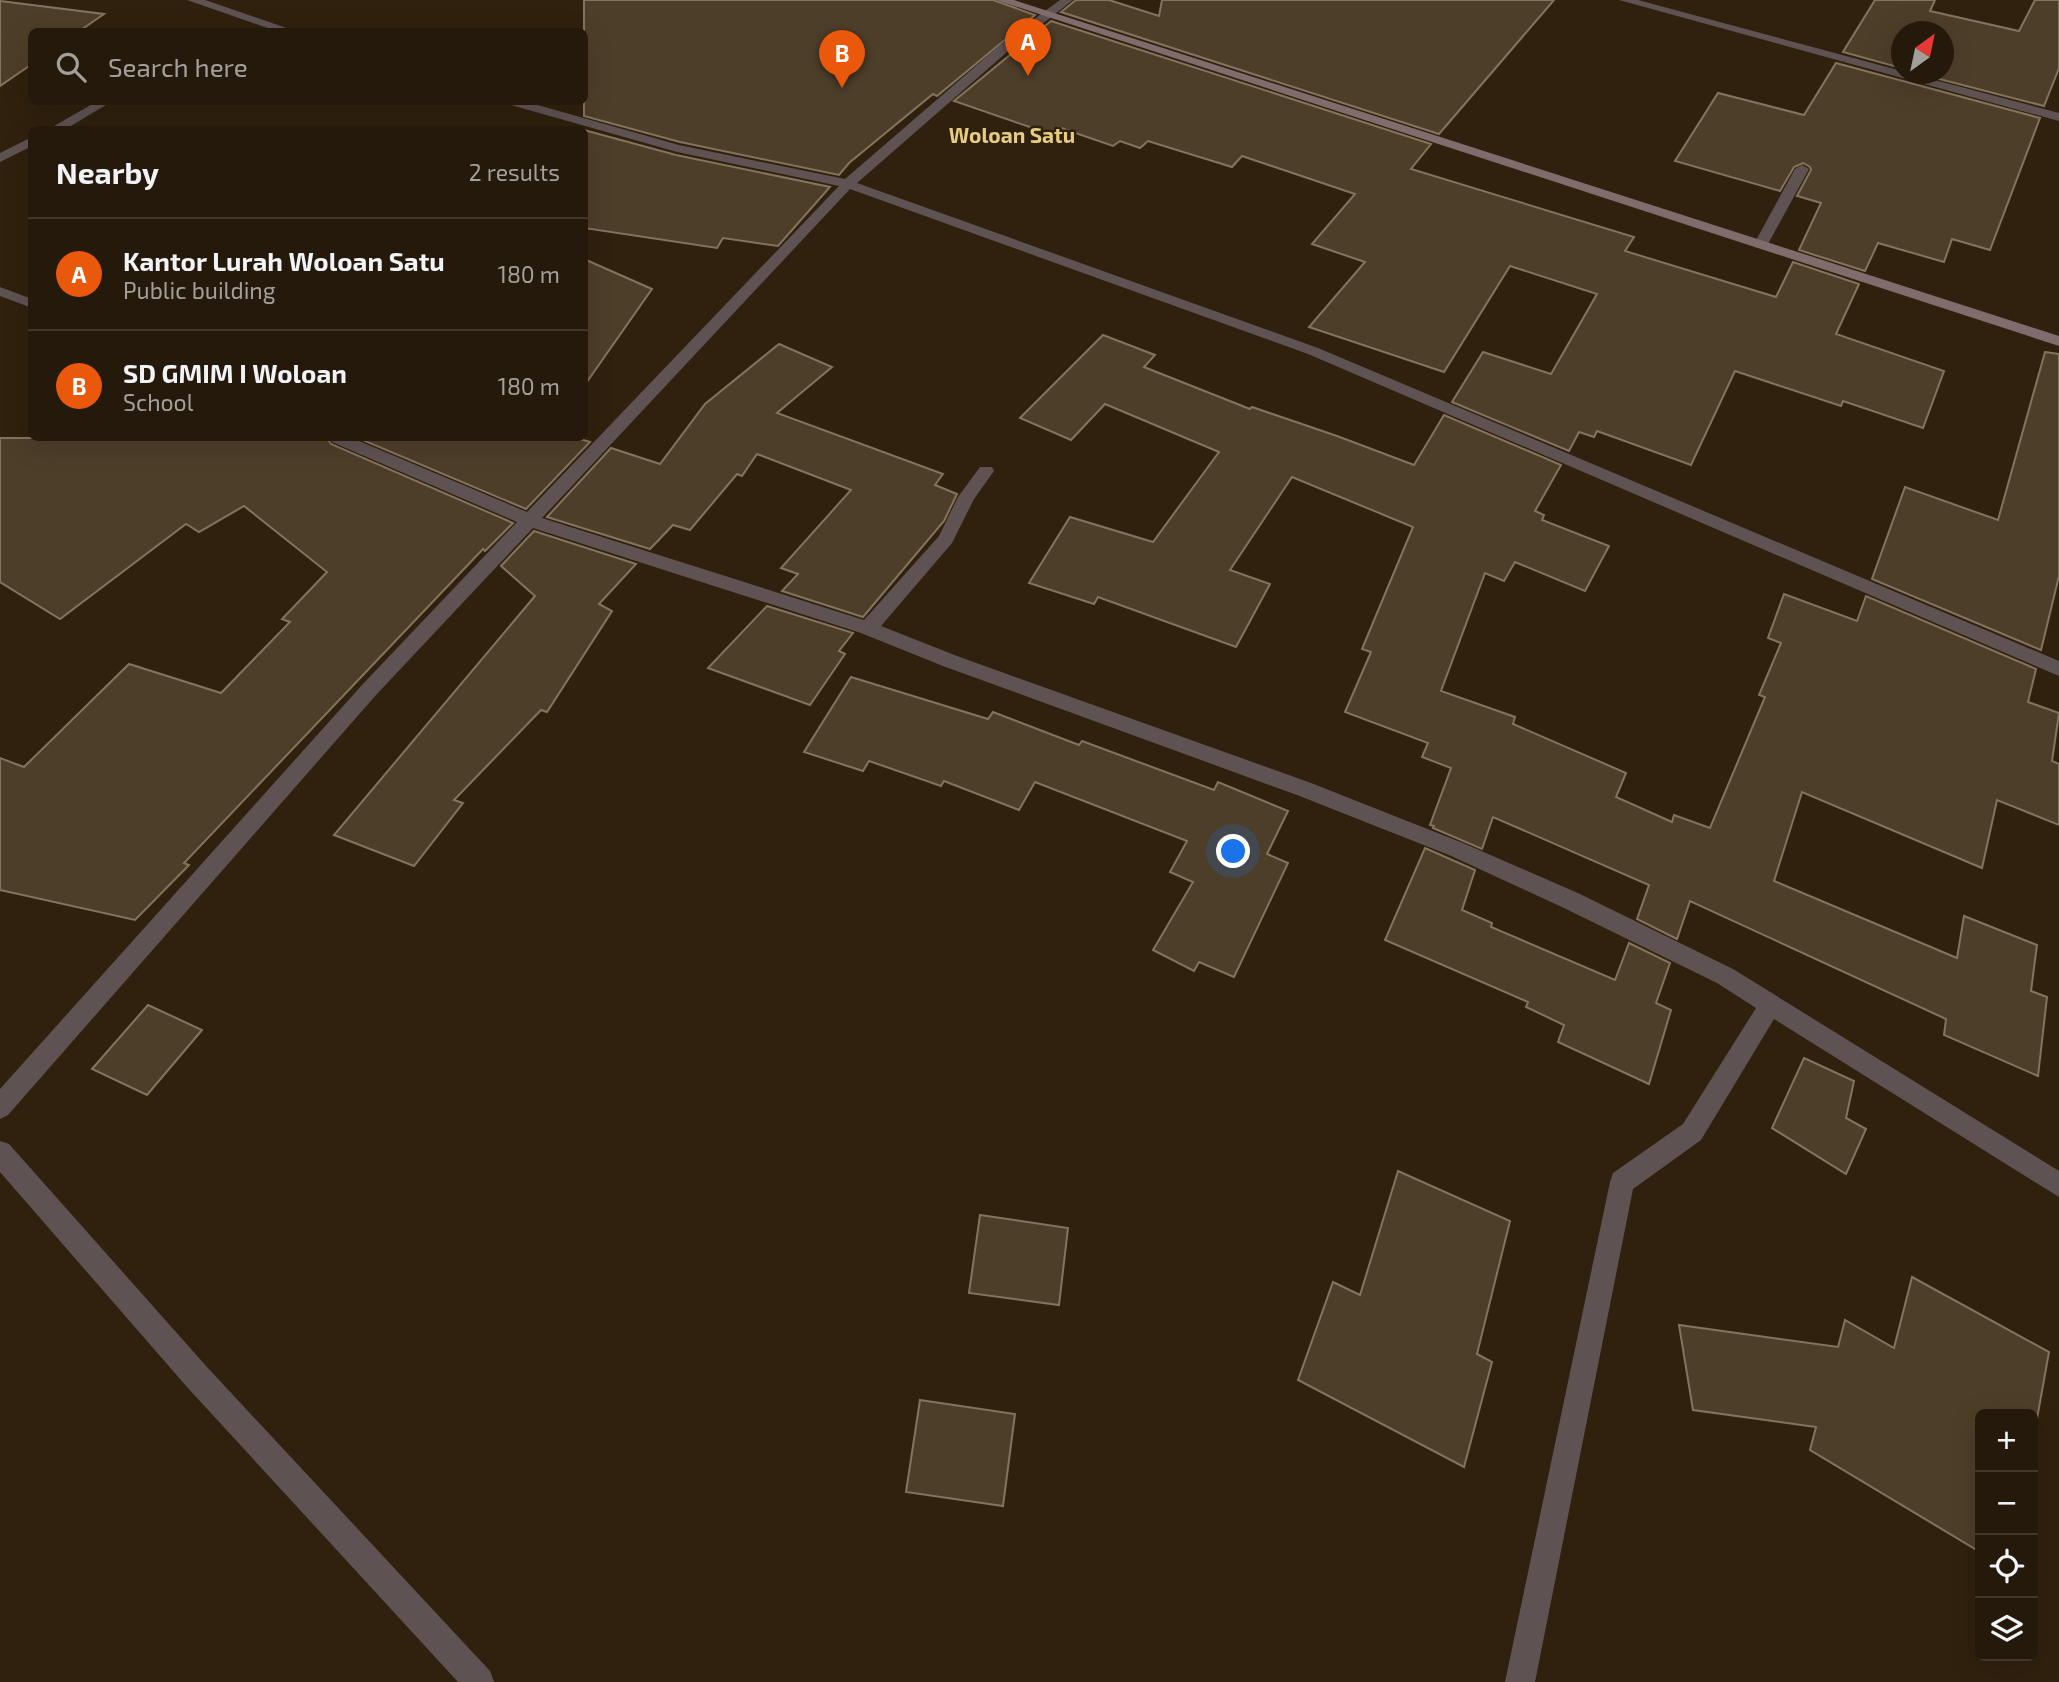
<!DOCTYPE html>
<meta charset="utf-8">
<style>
body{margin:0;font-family:"Exo 2",sans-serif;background:#302618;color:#f1f3f6}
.controls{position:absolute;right:21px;bottom:21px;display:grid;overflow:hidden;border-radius:10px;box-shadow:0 7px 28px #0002}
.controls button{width:63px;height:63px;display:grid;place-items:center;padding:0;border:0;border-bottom:2px solid #41382b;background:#24190a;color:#f1f3f6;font:35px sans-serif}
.compass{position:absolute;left:1891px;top:21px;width:63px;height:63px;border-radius:50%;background:#24190a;box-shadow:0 7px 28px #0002;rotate:33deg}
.you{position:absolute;left:1234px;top:852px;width:24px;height:24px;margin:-18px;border:5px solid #fff;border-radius:50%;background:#1a73e8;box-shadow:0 0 0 10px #1a73e833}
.badge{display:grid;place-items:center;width:46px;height:46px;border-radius:50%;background:#ea580c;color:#fff;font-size:23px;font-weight:700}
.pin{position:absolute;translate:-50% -58px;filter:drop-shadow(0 2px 4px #0008)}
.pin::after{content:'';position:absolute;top:37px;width:24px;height:21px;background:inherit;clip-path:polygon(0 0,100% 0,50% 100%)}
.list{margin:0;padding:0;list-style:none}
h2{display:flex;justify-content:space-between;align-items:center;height:91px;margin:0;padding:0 28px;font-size:30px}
h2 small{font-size:23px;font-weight:400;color:#a3a09c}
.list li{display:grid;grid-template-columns:46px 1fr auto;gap:21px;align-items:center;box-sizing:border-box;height:112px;padding:0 28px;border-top:2px solid #41382b}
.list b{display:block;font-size:26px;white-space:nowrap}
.list p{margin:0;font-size:23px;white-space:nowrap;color:#a3a09c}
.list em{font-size:23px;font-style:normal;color:#a3a09c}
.icon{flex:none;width:38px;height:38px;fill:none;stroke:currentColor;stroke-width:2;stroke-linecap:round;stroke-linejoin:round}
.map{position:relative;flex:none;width:2059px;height:1682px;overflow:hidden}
.search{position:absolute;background:#24190a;box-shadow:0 7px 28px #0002;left:28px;top:28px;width:560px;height:77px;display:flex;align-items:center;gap:18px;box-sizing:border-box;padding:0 24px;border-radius:10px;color:#a3a09c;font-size:26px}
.panel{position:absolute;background:#24190a;box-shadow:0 7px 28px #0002;left:28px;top:126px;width:560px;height:315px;border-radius:10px}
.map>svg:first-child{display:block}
.building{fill:#4d3e29;stroke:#84735d;stroke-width:2}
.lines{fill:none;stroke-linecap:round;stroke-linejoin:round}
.street{fill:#5f5252;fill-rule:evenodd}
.secondary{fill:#806c6c;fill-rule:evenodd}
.labels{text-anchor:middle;stroke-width:5;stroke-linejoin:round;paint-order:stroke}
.far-quarter-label{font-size:21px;font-weight:bold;fill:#e6cc80;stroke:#30210e}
</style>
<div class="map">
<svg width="2059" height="1682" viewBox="0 0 2059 1682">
<rect width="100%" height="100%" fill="#30210e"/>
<g class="building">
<polygon points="584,0 993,0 1035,15 937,96 933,94 849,163 839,175 680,142 584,116"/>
<polygon points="1076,0 1109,0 1159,16 1162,0 1554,0 1439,134 1061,12"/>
<polygon points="1875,0 1935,0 1930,11 2019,31 2035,0 2059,0 2059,68 2044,106 1920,74 1943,74 1943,32 1901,32 1901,68 1843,52"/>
<polygon points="0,1 104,14 78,32 32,32 32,64 0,86"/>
<polygon points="1051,21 1431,144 1411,169 1634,237 1625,251 1776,297 1793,262 1859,284 1836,334 1944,371 1923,428 1843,401 1841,406 1735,371 1691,465 1597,431 1594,437 1579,432 1569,451 1452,402 1483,352 1551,374 1597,294 1510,266 1444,372 1309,327 1365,262 1312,244 1355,194 1242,156 1232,167 1148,141 1140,148 1120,141 1113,146 1058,127 1050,134 954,101"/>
<polygon points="1836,63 2040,118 1990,250 1952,239 1944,262 1878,243 1865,271 1799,250 1821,203 1797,196 1811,170 1810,167 1803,163 1794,167 1780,191 1675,161 1718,93 1804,115"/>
<polygon points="584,130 676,155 830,187 778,246 723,238 717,248 584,228"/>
<polygon points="584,259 652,289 584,386"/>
<polygon points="1103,335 1155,355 1144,367 1250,409 1252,407 1337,436 1414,465 1444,415 1561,465 1535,511 1544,515 1542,520 1609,546 1585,591 1515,562 1504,581 1485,573 1441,691 1515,717 1513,724 1626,773 1616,797 1672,822 1674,815 1710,828 1765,697 1759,695 1781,643 1768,638 1784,594 1857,621 1866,596 2036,669 2028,702 2059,713 2052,761 2059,764 2059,825 1997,800 1982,868 1802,792 1774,881 1957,958 1964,916 2037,945 2031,991 2047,997 2038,1076 1944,1035 1946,1019 1690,901 1677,939 1637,919 1649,885 1493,817 1482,849 1433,828 1434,826 1430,825 1451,768 1422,757 1428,743 1345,712 1371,652 1362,649 1413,527 1292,477 1230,570 1270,584 1236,647 1098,597 1094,604 1029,583 1070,517 1153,542 1219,452 1105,404 1071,440 1020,418"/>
<polygon points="779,344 832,367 777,413 943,474 935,485 957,494 944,521 863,617 782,591 798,574 781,568 851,490 757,454 742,476 737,474 690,530 673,525 650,549 547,517 611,448 660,464 705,404"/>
<polygon points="2045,352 2059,354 2059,576 2041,650 1872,579 1905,487 1998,520"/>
<polygon points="0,438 327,438 331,444 513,523 485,551 483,549 184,863 189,865 135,920 0,890 0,758 24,767 129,664 221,693 290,622 282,619 327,572 244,506 199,532 186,524 60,619 0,582"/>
<polygon points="358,438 577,438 590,442 526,509"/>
<polygon points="534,531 636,564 599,604 612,611 547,712 541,710 454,800 463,803 414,866 334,835 535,596 501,566"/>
<polygon points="767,606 853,633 839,651 845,654 810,705 708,668"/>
<polygon points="851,677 988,719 993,712 1079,745 1082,741 1214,790 1218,782 1288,811 1267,854 1288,863 1234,977 1199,962 1194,971 1153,950 1193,882 1170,872 1187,841 1035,782 1019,810 944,781 941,786 869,761 863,771 804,752"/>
<polygon points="1425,848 1475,870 1462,910 1492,923 1491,927 1615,980 1629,943 1670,963 1656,1003 1671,1010 1649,1084 1558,1042 1564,1025 1526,1007 1528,1002 1385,940"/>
<polygon points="148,1005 202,1030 147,1095 92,1069"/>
<polygon points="1804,1058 1854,1081 1846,1118 1866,1129 1846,1174 1772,1128"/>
<polygon points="1398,1171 1510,1221 1477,1354 1492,1362 1464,1467 1298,1380 1333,1282 1360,1295"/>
<polygon points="980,1215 1068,1228 1059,1305 969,1293"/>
<polygon points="1912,1277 2049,1352 2033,1441 2033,1414 1980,1414 1980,1552 1810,1450 1816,1427 1693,1410 1679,1325 1838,1347 1845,1320 1894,1348"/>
<polygon points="920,1400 1015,1414 1003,1506 906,1492"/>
</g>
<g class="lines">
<g class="street">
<polygon points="187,0 205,0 298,32 279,32"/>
<polygon points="1060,0 1073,0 1014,46 857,183 1318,348 2059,661 2059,676 1308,354 850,189 542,518 864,620 939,536 958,497 980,467 992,467 994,471 974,499 952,543 881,626 957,656 1311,783 1463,843 1580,894 1733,969 2059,1171 2059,1197 1774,1019 1701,1140 1633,1189 1535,1682 1505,1682 1610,1182 1613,1173 1683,1124 1756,1008 1717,983 1564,908 1449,855 1297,795 943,666 861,633 533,528 376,695 8,1115 0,1119 0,1089 362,685 517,522 332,442 330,438 352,438 527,512 839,186 677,152 511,105 509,102 527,102 679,145 845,179 1006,40"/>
<polygon points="1619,0 1638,0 1902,71 1902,74 1912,74 2059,113 2059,121"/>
<polygon points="96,102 111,102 64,130 47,130"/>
<polygon points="32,137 32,146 0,162 0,153"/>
<polygon points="1802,165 1809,169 1768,244 1761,248 1756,247 1754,244 1795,169"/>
<polygon points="0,287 32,299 32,308 0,296"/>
<polygon points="0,1141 9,1144 207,1367 490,1671 494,1682 458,1682 187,1387 0,1172"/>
</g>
<polygon class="secondary" points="996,0 1014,0 2059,336 2059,346"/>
</g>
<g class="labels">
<g class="far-quarter-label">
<text x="1012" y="143">Woloan Satu</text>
</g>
</g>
</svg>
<div class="controls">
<button>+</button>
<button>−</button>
<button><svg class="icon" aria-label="locate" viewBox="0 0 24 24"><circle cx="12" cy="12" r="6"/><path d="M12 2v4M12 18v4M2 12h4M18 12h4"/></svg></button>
<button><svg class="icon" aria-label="layers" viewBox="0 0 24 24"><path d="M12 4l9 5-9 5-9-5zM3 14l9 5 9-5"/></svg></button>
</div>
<svg class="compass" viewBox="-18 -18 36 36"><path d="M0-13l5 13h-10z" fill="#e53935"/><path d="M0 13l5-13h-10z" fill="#a3a09c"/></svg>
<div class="you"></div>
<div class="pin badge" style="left:1028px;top:76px">A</div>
<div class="pin badge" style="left:842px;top:88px">B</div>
<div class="search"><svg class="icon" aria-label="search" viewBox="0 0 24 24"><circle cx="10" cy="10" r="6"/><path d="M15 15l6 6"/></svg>Search here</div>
<section class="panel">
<h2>Nearby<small>2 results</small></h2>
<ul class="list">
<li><span class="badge">A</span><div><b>Kantor Lurah Woloan Satu</b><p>Public building</p></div><em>180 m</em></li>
<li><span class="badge">B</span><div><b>SD GMIM I Woloan</b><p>School</p></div><em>180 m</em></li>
</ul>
</section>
</div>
